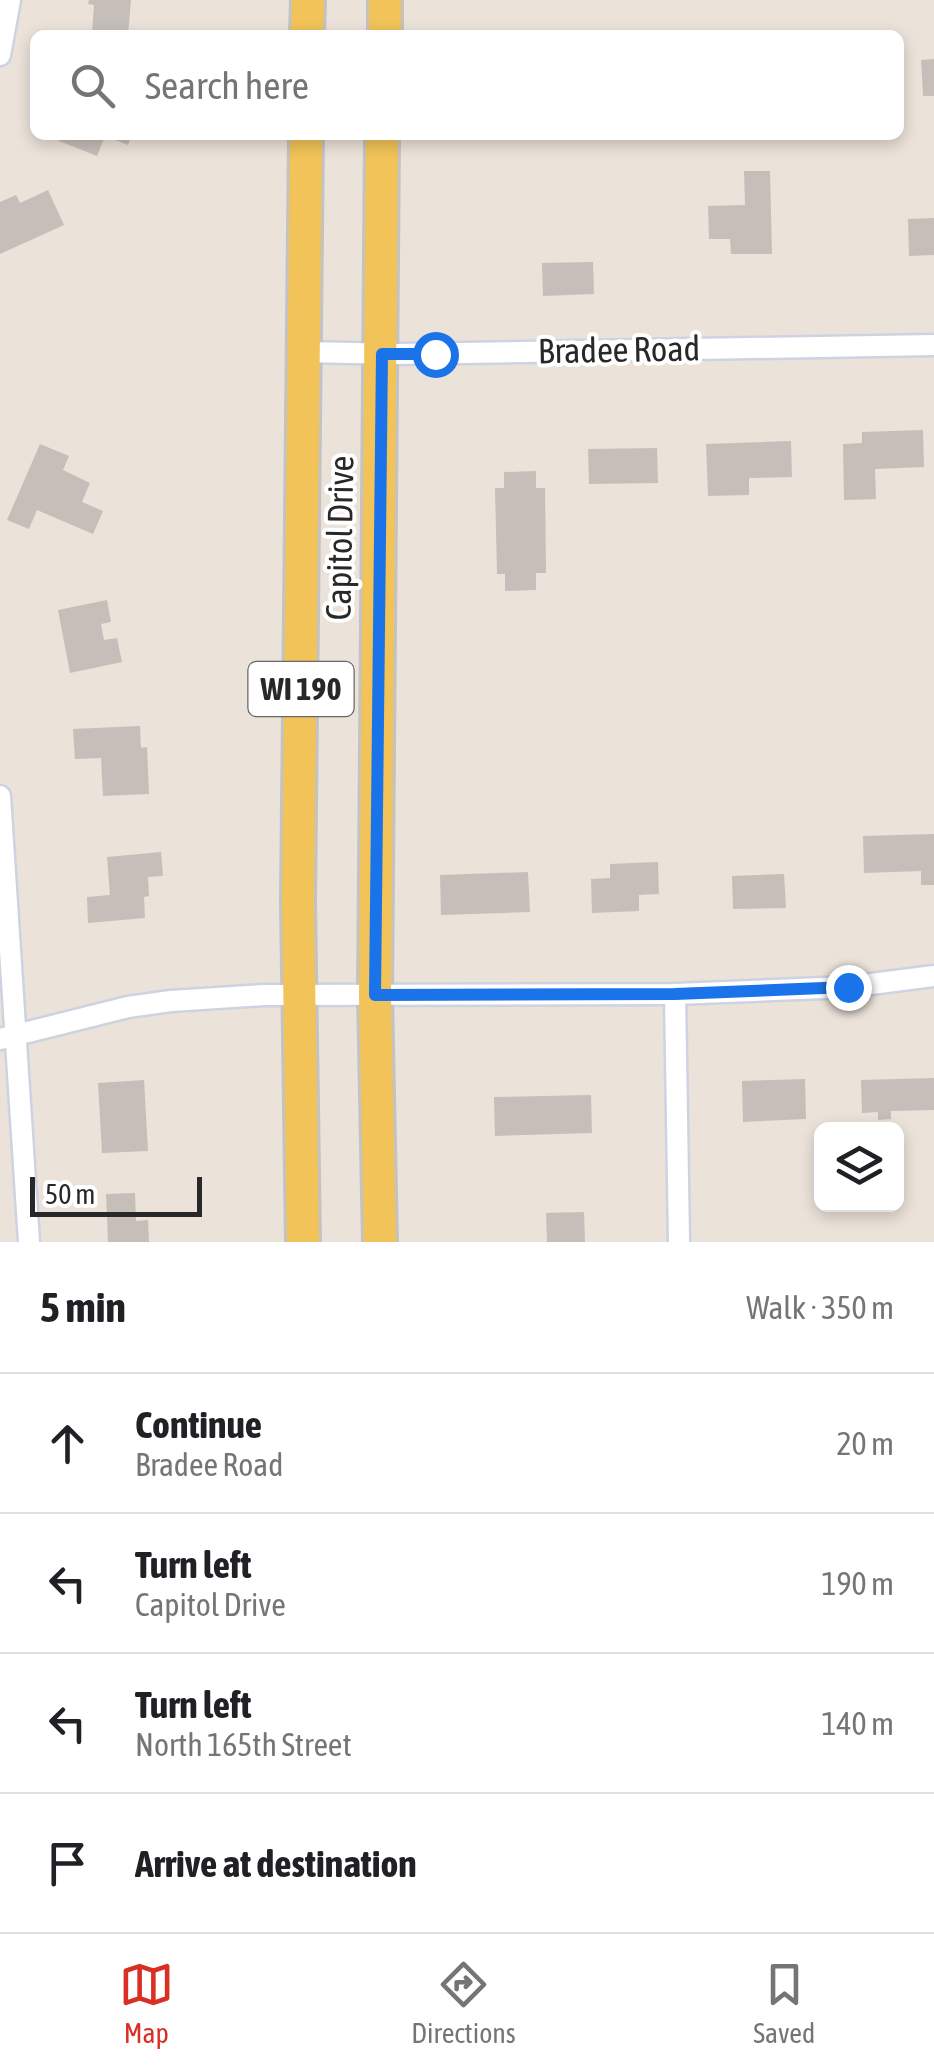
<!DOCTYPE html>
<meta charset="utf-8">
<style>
body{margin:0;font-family:"Asap Condensed",sans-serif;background:#f6f6f6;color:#202124}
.controls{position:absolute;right:30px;bottom:30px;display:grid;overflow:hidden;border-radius:15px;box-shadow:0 5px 15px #0003}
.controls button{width:90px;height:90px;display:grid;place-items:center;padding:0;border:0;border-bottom:2px solid #e0e0e0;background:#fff;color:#202124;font:50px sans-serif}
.scale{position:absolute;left:30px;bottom:25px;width:172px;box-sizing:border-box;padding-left:10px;border:5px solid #282828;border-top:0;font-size:28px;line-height:35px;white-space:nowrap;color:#282828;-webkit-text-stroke:8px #fff;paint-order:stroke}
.stop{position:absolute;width:30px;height:30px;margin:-22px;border:8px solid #1a73e8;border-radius:50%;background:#fff}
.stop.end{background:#1a73e8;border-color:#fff;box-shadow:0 2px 10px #0008}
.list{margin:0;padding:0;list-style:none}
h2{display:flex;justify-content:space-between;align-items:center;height:130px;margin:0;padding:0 40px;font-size:42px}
h2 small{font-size:32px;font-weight:400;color:#757577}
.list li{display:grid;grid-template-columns:65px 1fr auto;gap:30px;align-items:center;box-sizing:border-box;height:140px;padding:0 40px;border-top:2px solid #e0e0e0}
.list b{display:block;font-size:38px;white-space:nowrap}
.list p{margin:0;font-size:32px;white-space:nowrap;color:#757577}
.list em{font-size:32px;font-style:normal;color:#757577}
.icon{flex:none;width:55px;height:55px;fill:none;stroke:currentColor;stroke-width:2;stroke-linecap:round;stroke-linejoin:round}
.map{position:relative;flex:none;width:934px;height:1242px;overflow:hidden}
.search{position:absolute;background:#fff;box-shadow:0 5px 15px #0003;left:30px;right:30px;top:30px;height:110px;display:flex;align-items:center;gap:25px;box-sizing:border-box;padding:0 35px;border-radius:15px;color:#757577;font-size:38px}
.sheet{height:690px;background:#fff}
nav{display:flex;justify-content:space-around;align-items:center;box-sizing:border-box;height:140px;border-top:2px solid #e0e0e0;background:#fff;font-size:28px;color:#757577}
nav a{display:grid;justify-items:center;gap:5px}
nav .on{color:#d93025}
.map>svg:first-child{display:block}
.building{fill:#c6bfb9}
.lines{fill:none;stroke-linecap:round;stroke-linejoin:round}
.street-casing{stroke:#ced3e1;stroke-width:25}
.primary-casing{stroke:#c3c3c3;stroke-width:38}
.street{stroke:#fff;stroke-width:20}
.primary{stroke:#f1c358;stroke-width:32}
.route{stroke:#1a73e8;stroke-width:12}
.labels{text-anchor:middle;stroke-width:8;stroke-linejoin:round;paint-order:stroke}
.shield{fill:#fff;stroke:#686868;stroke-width:2.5}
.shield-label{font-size:32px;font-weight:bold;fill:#282828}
.street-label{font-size:35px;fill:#282828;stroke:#fff}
</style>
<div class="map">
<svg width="934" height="1242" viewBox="0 0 934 1242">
<rect width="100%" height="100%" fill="#ebe2d9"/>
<g class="building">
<polygon points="89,0 131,0 128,35 92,33 94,5 88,4"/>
<polygon points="934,59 934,96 923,96 921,60"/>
<polygon points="61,135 132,135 128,145 105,136 97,156 59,141"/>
<polygon points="744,171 770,171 772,254 731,254 730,239 709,239 708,206 745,205"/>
<polygon points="48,190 64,225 0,254 0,202 16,195 20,203"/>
<polygon points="934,218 934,255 909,256 908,219"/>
<polygon points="593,262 594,294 543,296 542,263"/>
<polygon points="923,430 924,467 875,469 876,499 844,500 843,444 862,443 862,432"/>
<polygon points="791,441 792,477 749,478 749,495 708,496 706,444"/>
<polygon points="40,444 69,456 63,470 90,483 82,502 103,511 93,534 37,510 29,529 7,520"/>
<polygon points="657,448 658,483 589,484 588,449"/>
<polygon points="536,471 536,488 545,488 546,573 536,573 536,590 505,591 505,574 497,574 495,488 504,488 504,472"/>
<polygon points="107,600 111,622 101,624 104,640 117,638 122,662 70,673 58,610"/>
<polygon points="140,726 141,748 147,747 149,794 103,796 101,758 75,759 73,729"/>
<polygon points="934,834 934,885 921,885 921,871 864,873 863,836"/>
<polygon points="161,852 163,876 148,877 149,896 144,897 145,918 88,923 87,897 110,895 107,857"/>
<polygon points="658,862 659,894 639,895 639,911 592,913 591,879 610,878 610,864"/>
<polygon points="528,872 530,912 441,915 440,875"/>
<polygon points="784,874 786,908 733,909 732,876"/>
<polygon points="934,1078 934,1110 891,1111 891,1119 878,1120 878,1112 862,1113 861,1080"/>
<polygon points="805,1079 806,1119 743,1122 742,1081"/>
<polygon points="144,1080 148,1151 102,1153 98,1083"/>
<polygon points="591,1095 592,1133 495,1136 494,1097"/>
<polygon points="135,1193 136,1221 148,1220 149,1242 108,1242 106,1194"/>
<polygon points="584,1212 585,1242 547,1242 546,1213"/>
</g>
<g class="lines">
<g class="street-casing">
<g id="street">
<polyline points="0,55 10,0"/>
<polyline points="303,352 399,354 934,345"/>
<polyline points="0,796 29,1242"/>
<polyline points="675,994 679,1242"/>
<polyline points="0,1039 128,1007 171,1001 264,995 675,994 848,987 934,976"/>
</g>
</g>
<g class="primary-casing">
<g id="primary">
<polyline points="307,35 308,0"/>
<polyline points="385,35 385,0"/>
<polyline points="303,1242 298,902 306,135"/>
<polyline points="380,1242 375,995 382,135"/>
</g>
</g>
<use href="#street" class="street"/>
<use href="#primary" class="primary"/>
</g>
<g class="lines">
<polyline class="route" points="435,354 382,354 375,995 675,994 848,987"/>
</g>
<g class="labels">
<rect class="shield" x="248.5" y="662" width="105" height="54" rx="8"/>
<g class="shield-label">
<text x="301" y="700">WI 190</text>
</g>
<g class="street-label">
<text transform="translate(619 350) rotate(-1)" y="12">Bradee Road</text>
<text transform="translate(340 538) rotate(-89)" y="12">Capitol Drive</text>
</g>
</g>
</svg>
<div class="controls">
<button><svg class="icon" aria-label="layers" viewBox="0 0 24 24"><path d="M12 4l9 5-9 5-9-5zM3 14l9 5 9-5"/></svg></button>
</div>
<div class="scale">50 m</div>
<div class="stop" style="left:435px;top:354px"></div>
<div class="stop end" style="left:848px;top:987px"></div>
<div class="search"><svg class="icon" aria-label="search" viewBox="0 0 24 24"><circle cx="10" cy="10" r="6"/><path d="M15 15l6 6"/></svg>Search here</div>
</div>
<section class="sheet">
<h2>5 min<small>Walk · 350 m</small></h2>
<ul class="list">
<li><svg class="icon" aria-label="ahead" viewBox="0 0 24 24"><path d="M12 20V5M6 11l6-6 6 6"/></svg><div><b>Continue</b><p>Bradee Road</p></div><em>20 m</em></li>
<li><svg class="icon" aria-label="left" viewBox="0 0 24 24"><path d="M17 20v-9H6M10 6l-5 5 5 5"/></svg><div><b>Turn left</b><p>Capitol Drive</p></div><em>190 m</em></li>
<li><svg class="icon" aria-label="left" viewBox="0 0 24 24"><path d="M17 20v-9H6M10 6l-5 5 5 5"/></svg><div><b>Turn left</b><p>North 165th Street</p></div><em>140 m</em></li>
<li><svg class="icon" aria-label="arrive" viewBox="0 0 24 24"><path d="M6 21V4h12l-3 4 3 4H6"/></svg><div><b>Arrive at destination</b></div></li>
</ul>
</section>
<nav>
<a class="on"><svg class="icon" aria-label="map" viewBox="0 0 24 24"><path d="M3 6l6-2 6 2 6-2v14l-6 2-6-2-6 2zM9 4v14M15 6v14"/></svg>Map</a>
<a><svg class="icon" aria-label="directions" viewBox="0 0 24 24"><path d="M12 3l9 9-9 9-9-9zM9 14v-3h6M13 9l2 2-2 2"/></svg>Directions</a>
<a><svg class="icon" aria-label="saved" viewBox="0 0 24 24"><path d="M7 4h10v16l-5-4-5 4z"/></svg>Saved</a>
</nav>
